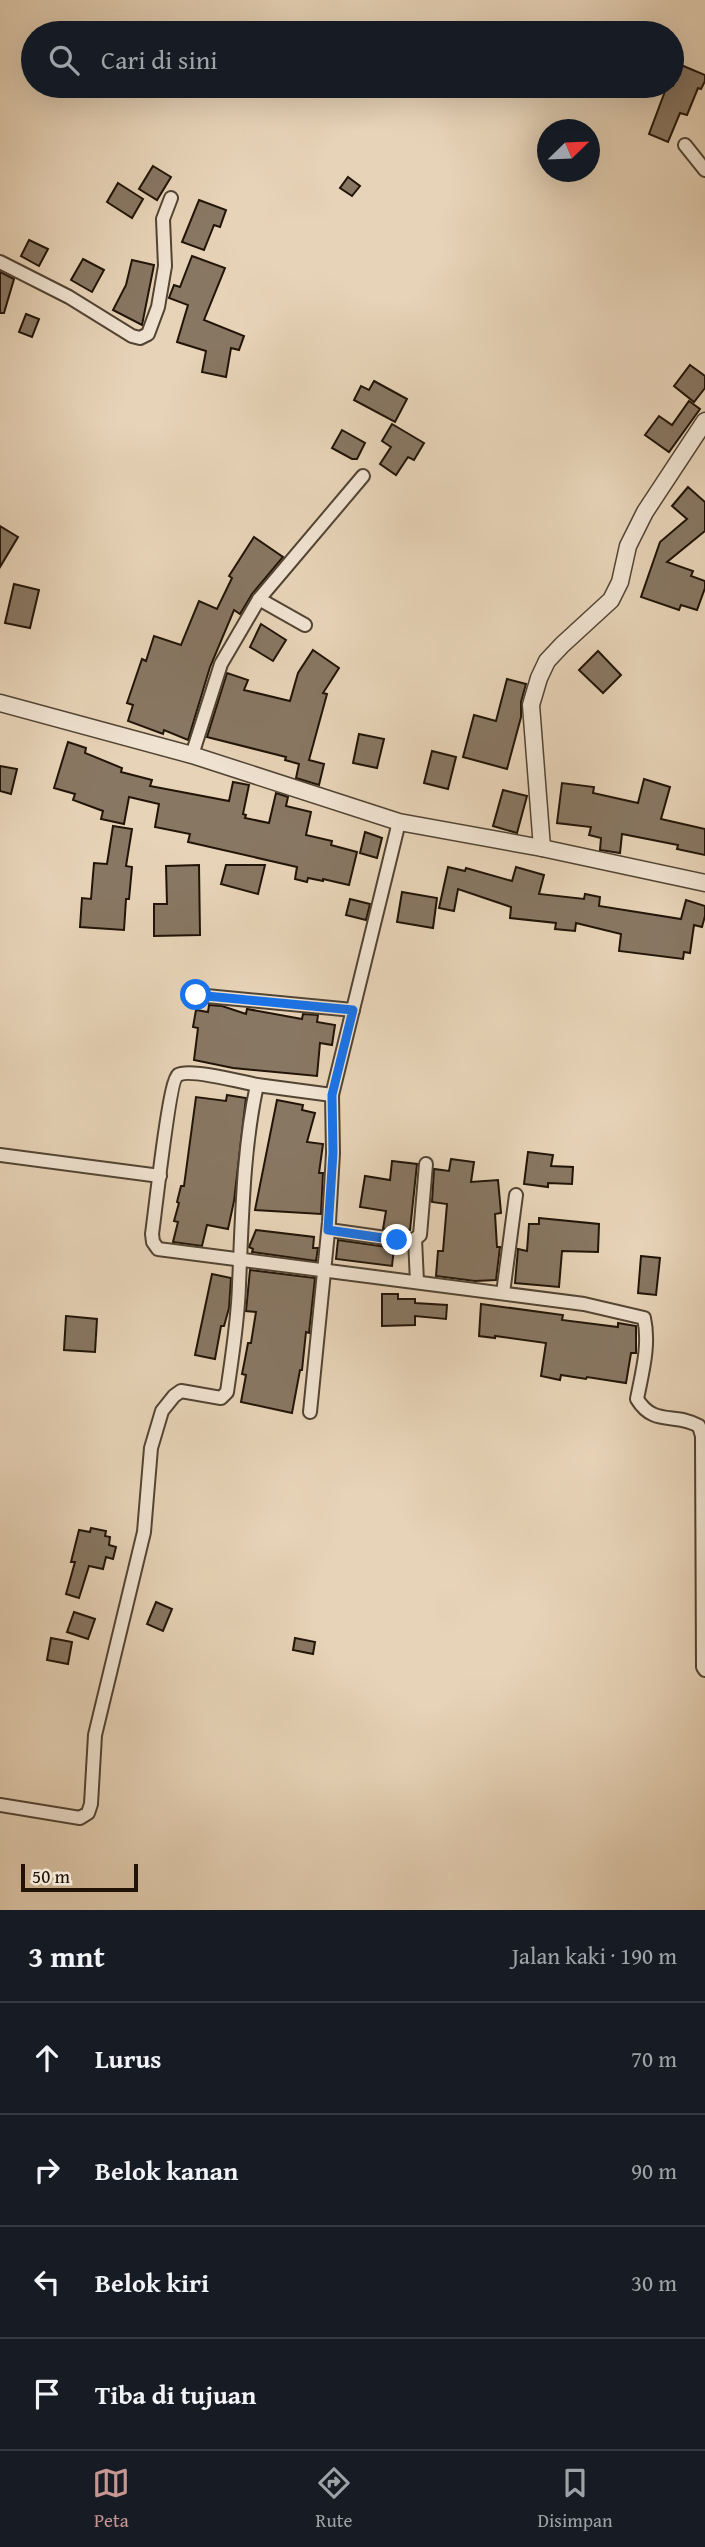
<!DOCTYPE html>
<html lang="id">
<meta charset="utf-8">
<style>
body{margin:0;font-family:"Gentium Book Plus",serif;background:#242831;color:#f1f3f6}
.compass{position:absolute;left:537px;top:119px;width:63px;height:63px;border-radius:50%;background:#171b24;box-shadow:0 7px 28px #0002;rotate:67deg}
.scale{position:absolute;left:21px;bottom:18px;width:117px;box-sizing:border-box;padding-left:7px;border:4px solid #211407;border-top:0;font-size:19px;line-height:24px;white-space:nowrap;color:#211407;-webkit-text-stroke:5px #efe2d0;paint-order:stroke}
.stop{position:absolute;width:21px;height:21px;margin:-16px;border:5px solid #1a73e8;border-radius:50%;background:#fff}
.stop.end{background:#1a73e8;border-color:#fff;box-shadow:0 2px 7px #0008}
.list{margin:0;padding:0;list-style:none}
h2{display:flex;justify-content:space-between;align-items:center;height:91px;margin:0;padding:0 28px;font-size:30px}
h2 small{font-size:23px;font-weight:400;color:#9ea1a6}
.list li{display:grid;grid-template-columns:46px 1fr auto;gap:21px;align-items:center;box-sizing:border-box;height:112px;padding:0 28px;border-top:2px solid #363941}
.list b{display:block;font-size:26px;white-space:nowrap}
.list em{font-size:23px;font-style:normal;color:#9ea1a6}
.icon{flex:none;width:38px;height:38px;fill:none;stroke:currentColor;stroke-width:2;stroke-linecap:round;stroke-linejoin:round}
.map{position:relative;flex:none;width:705px;height:1910px;overflow:hidden}
.search{position:absolute;background:#171b24;box-shadow:0 7px 28px #0002;left:21px;right:21px;top:21px;height:77px;display:flex;align-items:center;gap:18px;box-sizing:border-box;padding:0 24px;border-radius:38px;color:#9ea1a6;font-size:26px}
.sheet{height:539px;background:#171b24}
nav{display:flex;justify-content:space-around;align-items:center;box-sizing:border-box;height:98px;border-top:2px solid #363941;background:#171b24;font-size:19px;color:#9ea1a6}
nav a{display:grid;justify-items:center;gap:4px}
nav .on{color:#c59692}
.map>svg:first-child{display:block}
.building{fill:#887763;stroke:#211407;stroke-width:2}
.lines{fill:none;stroke-linecap:round;stroke-linejoin:round}
.minor-casing{stroke:#524433;stroke-width:16}
.tertiary-casing{stroke:#524433;stroke-width:19}
.minor{stroke:#efe2d0;stroke-width:12}
.tertiary{stroke:#efe2d0;stroke-width:16}
.route{stroke:#1a73e8;stroke-width:9}
</style>
<div class="map">
<svg width="705" height="1910" viewBox="0 0 705 1910">
<rect width="100%" height="100%" fill="#e7d3b7"/>
<filter id="stains"><feTurbulence type="fractalNoise" baseFrequency=".00286" numOctaves="4"/><feColorMatrix values="0 0 0 0 .2 0 0 0 0 .09 0 0 0 0 .02 0 0 0 .5 -.17"/></filter>
<radialGradient id="worn" r=".72"><stop offset=".6" stop-color="#630" stop-opacity="0"/><stop offset="1" stop-color="#630" stop-opacity=".3"/></radialGradient>
<g class="building">
<polygon points="681,65 705,75 705,81 701,89 698,88 687,115 680,113 668,142 649,134 667,86 673,86"/>
<polygon points="153,166 171,177 157,200 139,189"/>
<polygon points="348,177 360,186 352,196 340,188"/>
<polygon points="118,183 143,199 132,218 107,202"/>
<polygon points="199,200 226,210 220,227 214,225 204,250 182,242"/>
<polygon points="29,240 48,249 39,266 21,256"/>
<polygon points="192,256 225,268 204,320 244,336 239,350 231,348 226,377 202,372 206,351 177,342 188,305 169,298 174,285 180,287"/>
<polygon points="83,259 104,270 92,292 71,280"/>
<polygon points="132,260 154,265 142,325 113,310 126,285"/>
<polygon points="0,272 14,279 4,313 0,313"/>
<polygon points="26,314 39,319 32,337 19,332"/>
<polygon points="690,365 705,376 705,388 694,402 674,386"/>
<polygon points="374,381 407,399 395,422 354,400 361,386 369,390"/>
<polygon points="689,401 700,409 669,452 645,435 659,416 672,425"/>
<polygon points="392,424 424,443 414,460 408,457 396,475 380,464 391,447 382,441"/>
<polygon points="342,430 365,443 357,459 352,459 332,448"/>
<polygon points="688,487 705,502 705,531 667,562 693,571 691,576 705,581 705,588 697,610 681,605 679,610 641,597 660,542 687,519 672,506"/>
<polygon points="0,526 18,537 0,567"/>
<polygon points="254,537 283,557 252,594 240,614 234,610 210,667 188,740 164,730 163,734 128,721 133,705 127,703 142,659 146,661 154,636 181,645 199,601 217,609 232,578 229,576"/>
<polygon points="14,584 39,590 30,628 5,623"/>
<polygon points="261,624 286,640 273,661 250,647"/>
<polygon points="313,650 339,668 323,693 327,694 309,760 324,764 319,785 296,778 299,764 285,760 286,757 207,737 227,673 248,680 244,690 290,701 298,673"/>
<polygon points="598,651 621,675 603,693 579,670"/>
<polygon points="507,679 526,684 521,702 521,717 507,769 463,757 474,715 496,721"/>
<polygon points="359,734 384,739 377,768 353,763"/>
<polygon points="68,742 86,748 85,753 122,768 121,772 152,780 150,786 229,801 233,782 249,785 243,814 246,815 245,818 269,823 276,793 288,797 286,806 311,812 306,835 332,841 331,845 357,852 349,885 323,879 323,881 308,878 307,882 295,879 297,867 188,842 190,834 155,827 159,804 129,797 124,824 101,819 103,811 73,800 75,794 54,788"/>
<polygon points="432,751 456,757 448,789 424,783"/>
<polygon points="0,766 17,769 11,794 0,791"/>
<polygon points="644,779 670,787 661,819 705,829 705,855 677,849 678,845 622,834 620,853 600,850 601,838 589,835 591,827 557,823 562,783 594,787 593,793 638,803"/>
<polygon points="503,790 527,796 517,833 493,826"/>
<polygon points="113,826 132,829 126,866 132,867 129,899 126,899 124,930 80,927 82,898 91,899 94,863 107,864"/>
<polygon points="365,832 382,838 377,858 360,853"/>
<polygon points="199,865 200,935 154,936 154,904 167,904 166,866"/>
<polygon points="226,865 265,865 258,894 221,884"/>
<polygon points="448,867 465,871 466,868 512,881 516,867 544,875 539,894 584,899 585,894 600,897 599,906 681,919 686,900 705,906 705,916 702,927 694,925 690,953 684,952 683,959 619,951 621,934 576,923 575,931 555,929 556,923 510,918 511,907 458,889 454,911 439,908"/>
<polygon points="402,892 437,898 433,928 397,922"/>
<polygon points="350,899 370,904 366,920 346,915"/>
<polygon points="209,1005 222,1006 246,1014 247,1009 302,1019 303,1014 318,1015 317,1022 335,1025 332,1045 320,1043 317,1076 233,1068 194,1060 198,1028 193,1027 196,1010 208,1012"/>
<polygon points="227,1095 246,1098 234,1201 228,1229 207,1225 202,1246 173,1242 178,1222 174,1221 179,1203 177,1202 181,1186 184,1186 196,1097 226,1101"/>
<polygon points="277,1100 303,1105 302,1110 315,1113 307,1142 323,1144 319,1173 323,1173 321,1214 255,1210"/>
<polygon points="528,1152 553,1155 551,1166 573,1167 572,1184 548,1183 548,1187 524,1184"/>
<polygon points="451,1159 474,1162 471,1182 498,1180 501,1213 495,1214 497,1247 500,1247 496,1280 475,1281 436,1276 438,1251 443,1251 447,1204 432,1202 434,1169 449,1171"/>
<polygon points="392,1161 417,1164 410,1230 383,1229 386,1211 360,1207 365,1176 390,1180"/>
<polygon points="539,1218 599,1224 598,1252 562,1251 559,1287 515,1283 518,1249 527,1251 529,1224 539,1224"/>
<polygon points="256,1230 314,1237 313,1248 318,1248 316,1261 252,1252 253,1249 249,1247"/>
<polygon points="338,1240 394,1248 392,1266 336,1259"/>
<polygon points="641,1256 660,1258 656,1295 638,1293"/>
<polygon points="250,1270 315,1278 309,1333 306,1332 302,1370 300,1370 292,1413 241,1402 246,1375 242,1374 245,1359 248,1343 251,1343 256,1312 246,1311"/>
<polygon points="212,1274 231,1278 229,1308 224,1326 221,1326 215,1359 195,1355"/>
<polygon points="382,1294 398,1294 398,1299 415,1299 415,1303 447,1305 446,1319 415,1316 415,1325 382,1326"/>
<polygon points="481,1304 563,1315 562,1320 618,1327 618,1323 636,1326 636,1353 631,1353 626,1383 587,1377 586,1379 561,1375 560,1380 541,1376 546,1343 495,1336 495,1338 479,1336"/>
<polygon points="66,1316 97,1319 95,1352 64,1350"/>
<polygon points="91,1528 106,1531 105,1536 110,1537 109,1545 116,1547 113,1559 106,1557 103,1569 89,1566 79,1598 66,1594 75,1562 71,1562 79,1530 90,1532"/>
<polygon points="156,1602 172,1609 163,1631 147,1624"/>
<polygon points="74,1612 95,1619 88,1639 67,1632"/>
<polygon points="51,1638 72,1642 68,1664 47,1660"/>
<polygon points="295,1638 315,1642 313,1654 293,1650"/>
</g>
<g class="lines">
<g class="minor-casing">
<g id="minor">
<polyline points="685,145 705,170"/>
<polyline points="0,262 69,297 132,336 140,338 148,334 158,307 165,266 163,219 171,198"/>
<polyline points="259,599 305,625"/>
<polyline points="192,755 221,664 259,599 363,476"/>
<polyline points="196,995 353,1010"/>
<path d="M 257,1085 C 242,1082 189,1068 178,1075 C 169,1081 155,1214 152,1234 L 153,1242 L 158,1249 L 584,1304 L 644,1318 C 650,1345 642,1373 637,1399 C 654,1427 675,1412 699,1426 L 702,1436 L 703,1667 L 705,1670"/>
<polyline points="0,1155 160,1176"/>
<polyline points="329,1230 407,1241 415,1239 420,1235 426,1164"/>
<polyline points="415,1239 417,1282"/>
<polyline points="503,1293 516,1195"/>
<polyline points="310,1412 329,1222 333,1153 332,1095 399,822"/>
<path d="M 0,1805 L 80,1818 L 88,1813 L 91,1804 L 95,1735 L 144,1532 L 151,1448 L 162,1411 L 174,1396 L 181,1391 L 221,1398 L 227,1392 C 232,1357 238,1321 239,1285 C 242,1219 243,1148 257,1085 L 332,1095"/>
</g>
</g>
<g class="tertiary-casing">
<g id="tertiary">
<polyline points="0,703 192,755 399,822 542,848 705,883"/>
<polyline points="542,848 531,705 539,678 547,661 562,645 611,600 620,582 628,546 645,512 705,421"/>
</g>
</g>
<use href="#minor" class="minor"/>
<use href="#tertiary" class="tertiary"/>
</g>
<g class="lines">
<polyline class="route" points="196,995 353,1010 332,1095 333,1153 328,1230 397,1240"/>
</g>
<rect width="100%" height="100%" filter="url(#stains)"/>
<rect width="100%" height="100%" fill="url(#worn)"/>
</svg>
<svg class="compass" viewBox="-18 -18 36 36"><path d="M0-13l5 13h-10z" fill="#e53935"/><path d="M0 13l5-13h-10z" fill="#9ea1a6"/></svg>
<div class="scale">50 m</div>
<div class="stop" style="left:196px;top:995px"></div>
<div class="stop end" style="left:397px;top:1240px"></div>
<div class="search"><svg class="icon" aria-label="search" viewBox="0 0 24 24"><circle cx="10" cy="10" r="6"/><path d="M15 15l6 6"/></svg>Cari di sini</div>
</div>
<section class="sheet">
<h2>3 mnt<small>Jalan kaki · 190 m</small></h2>
<ul class="list">
<li><svg class="icon" aria-label="ahead" viewBox="0 0 24 24"><path d="M12 20V5M6 11l6-6 6 6"/></svg><div><b>Lurus</b></div><em>70 m</em></li>
<li><svg class="icon" aria-label="right" viewBox="0 0 24 24"><path d="M7 20v-9h11M14 6l5 5-5 5"/></svg><div><b>Belok kanan</b></div><em>90 m</em></li>
<li><svg class="icon" aria-label="left" viewBox="0 0 24 24"><path d="M17 20v-9H6M10 6l-5 5 5 5"/></svg><div><b>Belok kiri</b></div><em>30 m</em></li>
<li><svg class="icon" aria-label="arrive" viewBox="0 0 24 24"><path d="M6 21V4h12l-3 4 3 4H6"/></svg><div><b>Tiba di tujuan</b></div></li>
</ul>
</section>
<nav>
<a class="on"><svg class="icon" aria-label="map" viewBox="0 0 24 24"><path d="M3 6l6-2 6 2 6-2v14l-6 2-6-2-6 2zM9 4v14M15 6v14"/></svg>Peta</a>
<a><svg class="icon" aria-label="directions" viewBox="0 0 24 24"><path d="M12 3l9 9-9 9-9-9zM9 14v-3h6M13 9l2 2-2 2"/></svg>Rute</a>
<a><svg class="icon" aria-label="saved" viewBox="0 0 24 24"><path d="M7 4h10v16l-5-4-5 4z"/></svg>Disimpan</a>
</nav>
